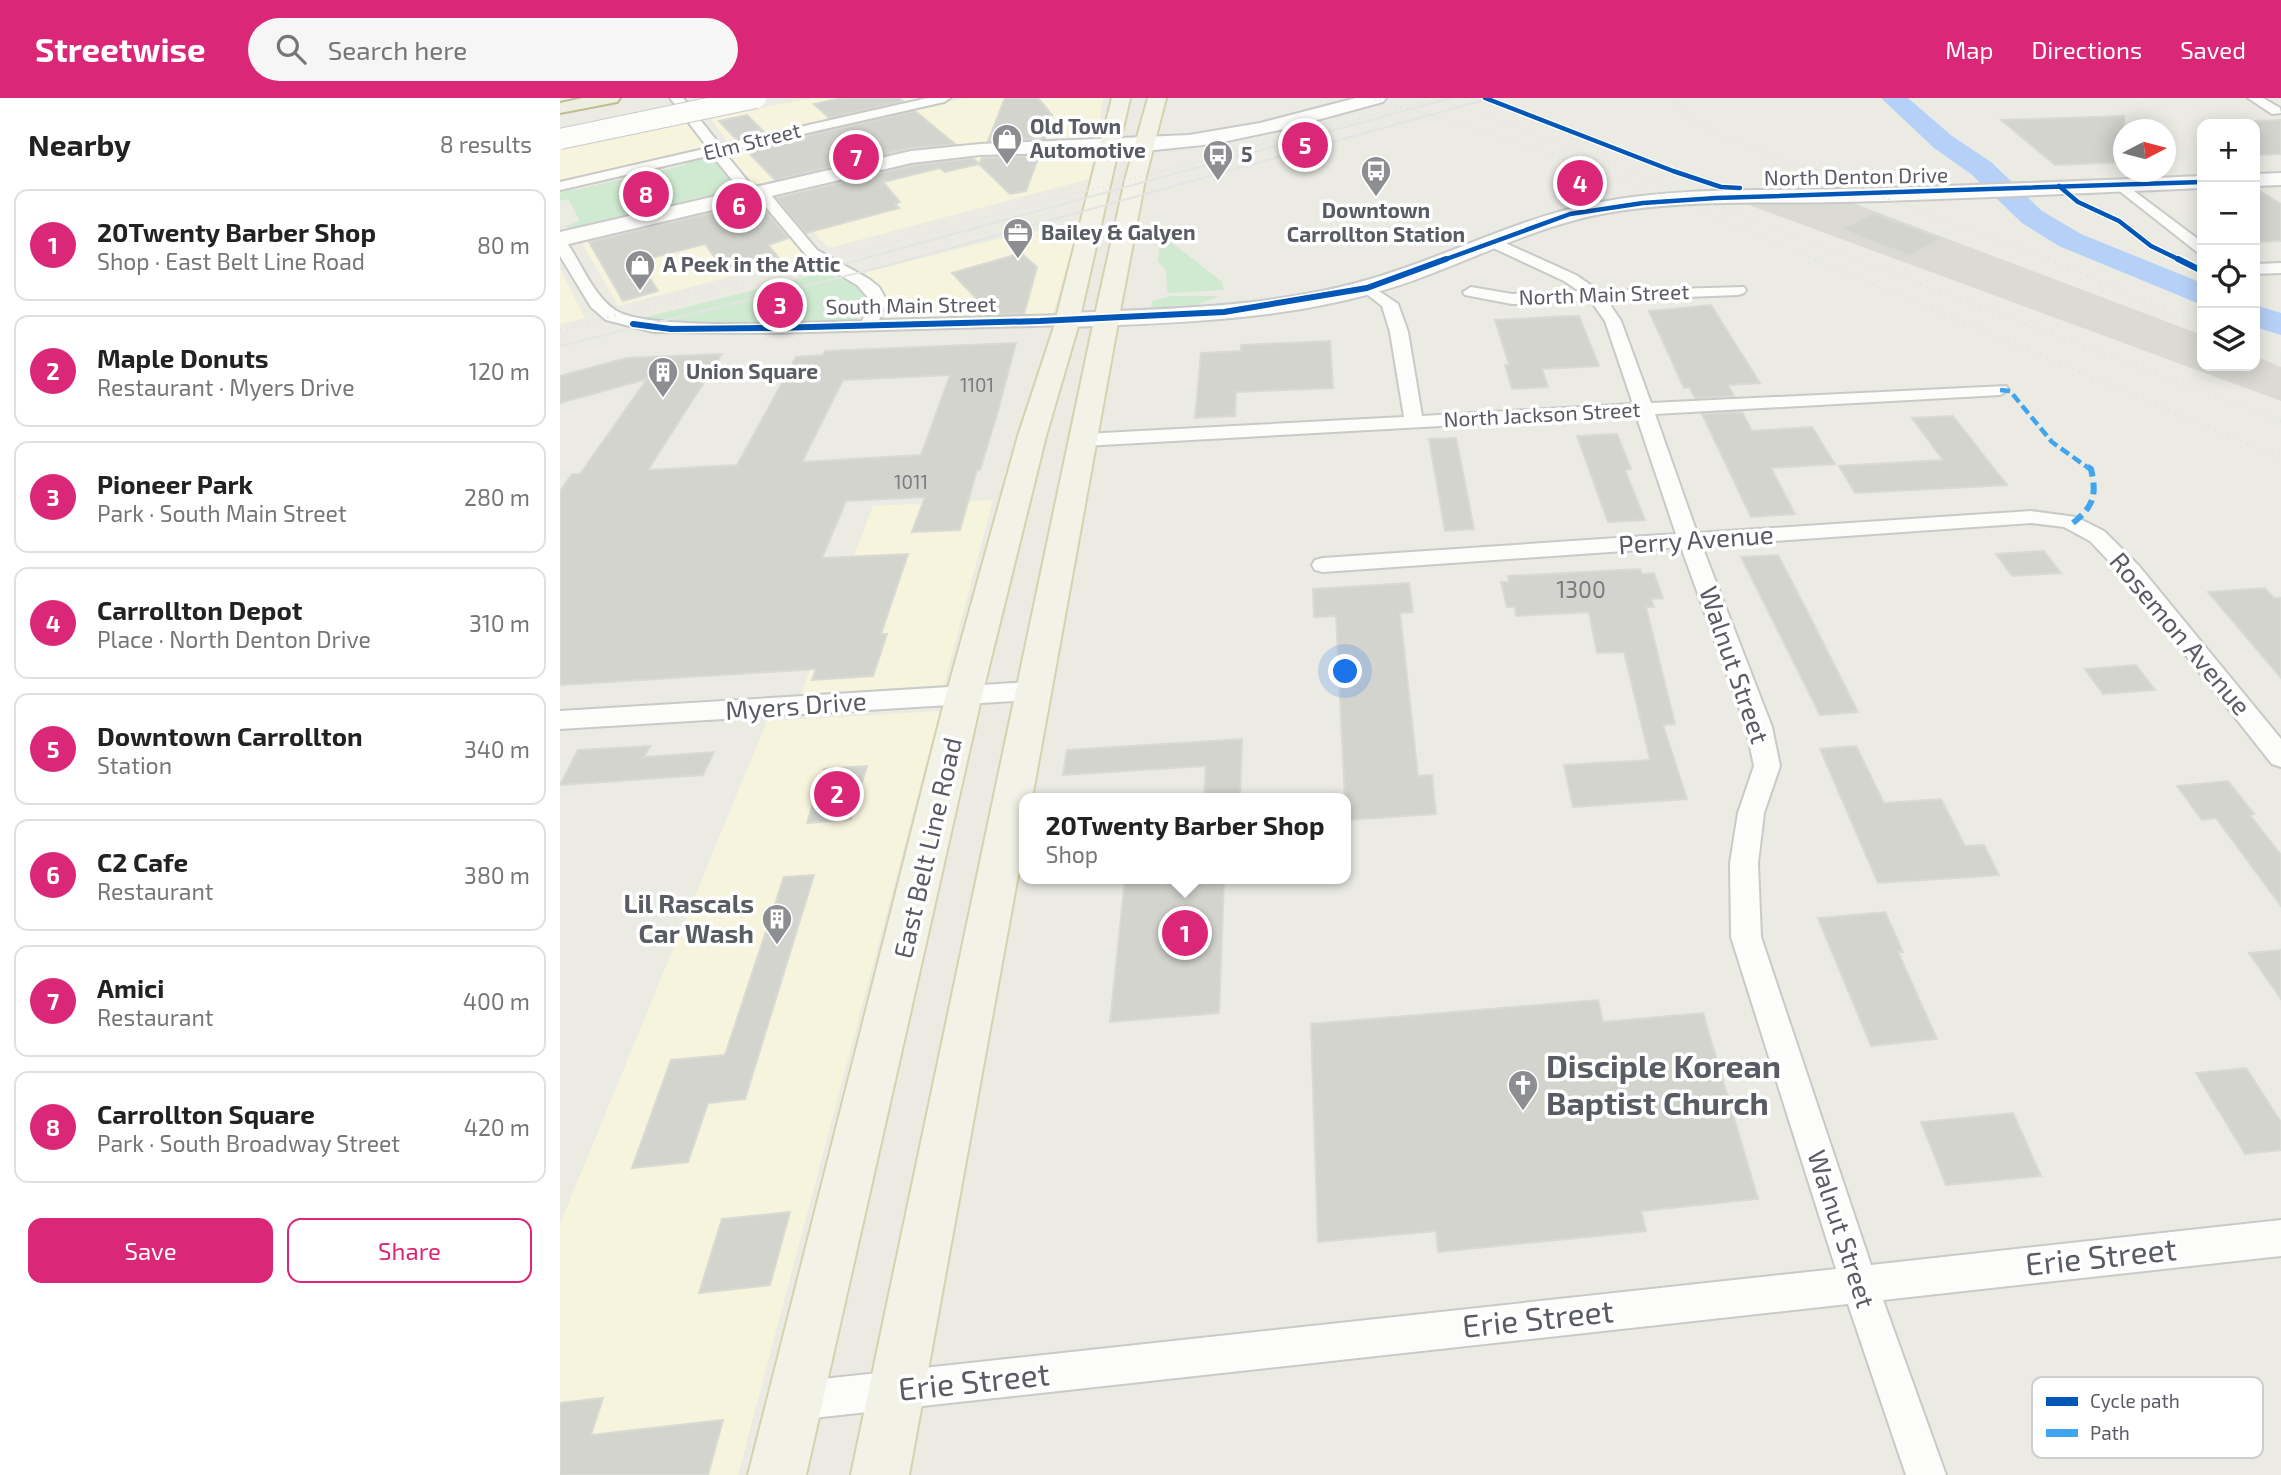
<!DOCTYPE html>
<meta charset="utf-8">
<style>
body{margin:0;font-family:"Exo 2",sans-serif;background:#f6f6f6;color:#222}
.controls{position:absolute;right:21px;top:21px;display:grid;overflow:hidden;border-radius:14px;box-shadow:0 4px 18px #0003}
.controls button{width:63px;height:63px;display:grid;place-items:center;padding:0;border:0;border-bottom:2px solid #e0e0e0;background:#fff;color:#222;font:35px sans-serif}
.compass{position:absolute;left:1553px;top:21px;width:63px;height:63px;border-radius:50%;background:#fff;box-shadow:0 4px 18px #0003;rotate:84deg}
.you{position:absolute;left:786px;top:574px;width:24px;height:24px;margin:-18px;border:5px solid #fff;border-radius:50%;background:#1a73e8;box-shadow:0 0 0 10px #1a73e833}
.badge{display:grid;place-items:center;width:46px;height:46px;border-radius:50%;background:#db2777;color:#fff;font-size:23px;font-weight:700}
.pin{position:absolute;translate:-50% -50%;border:4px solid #fff;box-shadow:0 2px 7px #0006}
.popup{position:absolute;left:459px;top:695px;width:332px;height:91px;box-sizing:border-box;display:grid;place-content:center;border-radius:14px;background:#fff;filter:drop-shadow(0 2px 5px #0005);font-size:23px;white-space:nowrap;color:#767676}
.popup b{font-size:26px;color:#222}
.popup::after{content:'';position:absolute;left:50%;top:100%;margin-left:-14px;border:14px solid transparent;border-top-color:#fff}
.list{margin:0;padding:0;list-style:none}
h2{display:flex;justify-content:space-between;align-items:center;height:91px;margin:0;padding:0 28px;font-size:30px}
h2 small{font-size:23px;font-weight:400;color:#767676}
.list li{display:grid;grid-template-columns:46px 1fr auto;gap:21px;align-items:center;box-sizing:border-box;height:112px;margin:0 14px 14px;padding:0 14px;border:2px solid #e0e0e0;border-radius:14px}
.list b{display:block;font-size:26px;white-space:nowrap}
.list p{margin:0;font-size:23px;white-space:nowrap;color:#767676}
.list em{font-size:23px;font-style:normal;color:#767676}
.actions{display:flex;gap:14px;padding:21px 28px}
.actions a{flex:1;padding:16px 0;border:2px solid #db2777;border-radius:14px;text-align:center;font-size:24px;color:#db2777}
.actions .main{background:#db2777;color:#fff}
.icon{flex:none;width:38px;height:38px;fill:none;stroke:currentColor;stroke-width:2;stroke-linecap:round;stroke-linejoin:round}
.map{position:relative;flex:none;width:1721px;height:1377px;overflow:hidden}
header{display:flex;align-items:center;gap:42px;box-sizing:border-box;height:98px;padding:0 35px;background:#db2777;color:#fff}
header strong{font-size:33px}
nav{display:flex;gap:38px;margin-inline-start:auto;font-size:24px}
.search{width:490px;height:63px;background:#f6f6f6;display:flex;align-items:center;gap:18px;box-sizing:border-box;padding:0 24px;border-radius:38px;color:#767676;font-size:26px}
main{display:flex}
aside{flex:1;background:#fff}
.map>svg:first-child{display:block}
.commercial{fill:#f6f4dc}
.industrial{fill:#dbdad4}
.green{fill:#d0ead1}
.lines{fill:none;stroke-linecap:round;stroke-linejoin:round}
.river{fill:#b6d1f7;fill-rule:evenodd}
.building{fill:#d4d4cf;stroke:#dadad4;stroke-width:2;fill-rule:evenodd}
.street-casing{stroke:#c9c9c8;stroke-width:4}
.secondary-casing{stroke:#cacaca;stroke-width:4}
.primary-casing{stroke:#d6d2af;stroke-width:4}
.highway-casing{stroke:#c2bc92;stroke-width:4}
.street{fill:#fcfcfb;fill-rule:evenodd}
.secondary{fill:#fcfcfb;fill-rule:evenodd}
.primary{fill:#f2f2e7;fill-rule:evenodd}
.highway{fill:#eeeee0;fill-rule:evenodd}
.tram{stroke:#e3e4e3;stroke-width:2}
.rail-far1{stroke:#e3e4e3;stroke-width:2.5;stroke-dasharray:1 4.5;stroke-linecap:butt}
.rail{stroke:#e3e4e3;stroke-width:3.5;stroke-dasharray:1 6;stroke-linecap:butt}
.secondary-bridge-casing{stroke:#cacaca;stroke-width:22;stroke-linecap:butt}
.secondary-bridge{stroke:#fcfcfb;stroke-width:20}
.quiet-far1{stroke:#40a5ee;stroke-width:4.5;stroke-dasharray:10 4.5;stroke-linecap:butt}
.quiet{stroke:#40a5ee;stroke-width:6;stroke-dasharray:12 6;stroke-linecap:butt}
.cycleway-far1-casing{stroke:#fff;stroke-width:7}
.cycleway-casing{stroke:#fff;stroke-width:9}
.cycleway-far1{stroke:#0057b8;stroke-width:4.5}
.cycleway{stroke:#0057b8;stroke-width:6}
.labels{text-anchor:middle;stroke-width:7;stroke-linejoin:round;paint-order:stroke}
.far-number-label{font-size:19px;fill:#797a7f}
.far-poi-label{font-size:21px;font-weight:bold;fill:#5a5c64;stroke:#fff;text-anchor:start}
.far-street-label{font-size:21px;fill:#5a5c64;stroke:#fff}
.number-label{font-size:23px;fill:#797a7f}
.street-label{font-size:26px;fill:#5a5c64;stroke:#fff}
.poi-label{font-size:26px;font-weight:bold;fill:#5a5c64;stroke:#fff;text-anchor:end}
.near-poi-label{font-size:32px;font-weight:bold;fill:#5a5c64;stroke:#fff;text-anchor:start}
.near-street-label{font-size:32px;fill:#5a5c64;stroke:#fff}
.key{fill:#fff;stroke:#ceced0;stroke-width:2}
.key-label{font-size:19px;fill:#5a5c64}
</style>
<header>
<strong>Streetwise</strong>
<div class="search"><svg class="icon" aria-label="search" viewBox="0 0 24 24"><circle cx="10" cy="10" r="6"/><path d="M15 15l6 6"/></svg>Search here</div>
<nav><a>Map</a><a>Directions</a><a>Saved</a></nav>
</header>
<main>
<aside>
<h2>Nearby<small>8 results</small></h2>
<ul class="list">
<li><span class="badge">1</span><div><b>20Twenty Barber Shop</b><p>Shop · East Belt Line Road</p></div><em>80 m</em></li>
<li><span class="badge">2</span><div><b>Maple Donuts</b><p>Restaurant · Myers Drive</p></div><em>120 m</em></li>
<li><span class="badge">3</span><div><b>Pioneer Park</b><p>Park · South Main Street</p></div><em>280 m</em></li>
<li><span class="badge">4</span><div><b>Carrollton Depot</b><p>Place · North Denton Drive</p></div><em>310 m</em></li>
<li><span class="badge">5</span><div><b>Downtown Carrollton</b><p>Station</p></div><em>340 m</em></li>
<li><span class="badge">6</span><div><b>C2 Cafe</b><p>Restaurant</p></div><em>380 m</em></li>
<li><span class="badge">7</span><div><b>Amici</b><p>Restaurant</p></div><em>400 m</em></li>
<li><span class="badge">8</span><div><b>Carrollton Square</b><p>Park · South Broadway Street</p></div><em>420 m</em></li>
</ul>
<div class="actions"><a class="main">Save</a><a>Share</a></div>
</aside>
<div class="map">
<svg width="1721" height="1377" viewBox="0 0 1721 1377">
<rect width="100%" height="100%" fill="#ebebe4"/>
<g class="commercial">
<polygon points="252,0 365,0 167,43 150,20"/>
<polygon points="405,0 543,0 538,36 528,42 392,48 332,59 196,91 163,53"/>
<polygon points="130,24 148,52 0,86 0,52"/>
<polygon points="525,54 533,60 529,81 269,150 215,95 365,61 414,56"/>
<polygon points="195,99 245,159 58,208 20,141"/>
<polygon points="517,131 493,217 325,222 306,174 466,134"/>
<polygon points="0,170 25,220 0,226"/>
<polygon points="433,402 384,587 241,596 313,408"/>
<polygon points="380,613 178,1377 0,1377 0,1126 207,623"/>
</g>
<polygon class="industrial" points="1290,104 1642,237 1642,268 1695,268 1695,258 1721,269 1721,303 1189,107"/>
<g class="green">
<polygon points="148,58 151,58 178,90 177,94 154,101 144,98 10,132 6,128 20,123 8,101 0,103 0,91 14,88 14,92 125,67 130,61"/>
<polygon points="601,136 662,184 664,192 610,195 607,192 606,173 598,163"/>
<polygon points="265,174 295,187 308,199 308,216 290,224 130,227 79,221"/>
<polygon points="610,198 659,198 634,208 591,210 592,203"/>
</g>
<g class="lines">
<g class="river">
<polygon points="1321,0 1348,0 1392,38 1431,64 1482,113 1521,136 1642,185 1642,207 1499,148 1462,125 1411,76 1374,50"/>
<polygon points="1695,207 1721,215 1721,237 1695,229"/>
</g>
</g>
<g class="building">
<polygon points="282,0 339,0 343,3 269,20 254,6"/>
<polygon points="445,0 478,0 492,17 485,41 428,43"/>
<polygon points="355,13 395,46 350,50 215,82 186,52"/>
<polygon points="187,17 204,34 176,41 159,23"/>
<polygon points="1564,18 1564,64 1495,67 1441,22"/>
<polygon points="1721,22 1721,56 1695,57 1695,23"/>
<polygon points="479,58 466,93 450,96 419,66 385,74 380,70 323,84 340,104 335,106 339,110 246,135 216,100 351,68 413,60 419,66 422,60"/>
<polygon points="72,78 103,108 83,112 64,80"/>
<polygon points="1695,90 1721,106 1721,143 1695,144"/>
<polygon points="198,104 228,140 208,147 218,159 167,176 145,146 79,163 98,193 63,203 29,144"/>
<polygon points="1313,115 1381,140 1350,158 1281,131"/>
<polygon points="461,155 477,169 464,216 431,216 392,175"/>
<polygon points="1151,207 1200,285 1168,287 1174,298 1135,300 1129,289 1124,290 1089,213"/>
<polygon points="1009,218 1019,218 1039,268 982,271 988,289 952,291 945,267 949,267 935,222"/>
<polygon points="770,243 773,290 676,294 675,318 635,320 641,255 681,253 681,247"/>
<path d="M 456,245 L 436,320 L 420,372 L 417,372 L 400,432 L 352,434 L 365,399 L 286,403 L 262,460 L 348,456 L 321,536 L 327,536 L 313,578 L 252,582 L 256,571 L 0,587 L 0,393 L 12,376 L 20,376 L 87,281 L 0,305 L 0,278 L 66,260 L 162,256 L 88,372 L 177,367 L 236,259 L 263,257 L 265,253 ZM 390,277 L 361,357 L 242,364 L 283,282 Z"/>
<polygon points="1182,314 1192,333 1252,329 1275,366 1211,370 1235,416 1191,419 1142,316"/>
<polygon points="1393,318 1447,387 1295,395 1279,368 1383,362 1352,320"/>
<polygon points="1057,336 1071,371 1065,372 1085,422 1048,424 1017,338"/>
<polygon points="896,340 914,431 885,433 869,341"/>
<polygon points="1484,453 1501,475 1452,478 1436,456"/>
<polygon points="1218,457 1247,513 1298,614 1260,617 1181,459"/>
<polygon points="1080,471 1082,476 1094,475 1103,500 1091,501 1094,509 1086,509 1115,626 1103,627 1127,701 1013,709 1004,667 1090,662 1064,554 1037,555 1029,514 956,518 955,509 947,509 941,484 949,484 948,478"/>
<polygon points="849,485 853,514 840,515 858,678 872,677 876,716 786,722 776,518 754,519 753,491"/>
<polygon points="1705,490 1714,500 1721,500 1721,580 1648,494"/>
<polygon points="1576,567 1595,592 1543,596 1525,571"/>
<polygon points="682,641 680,700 644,700 646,668 503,677 507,652"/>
<polygon points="90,648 84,659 154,654 143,677 0,687 18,652"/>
<polygon points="1296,648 1324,705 1381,701 1405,748 1424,747 1439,777 1318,785 1260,651"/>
<polygon points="307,668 291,721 247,725 264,671"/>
<polygon points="1668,683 1694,716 1690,717 1721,757 1721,808 1656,720 1642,722 1617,688"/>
<polygon points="254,777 185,1001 148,1005 128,1064 72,1070 111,962 165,957 224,779"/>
<polygon points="565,781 664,781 659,915 550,924"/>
<polygon points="1325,814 1343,854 1338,854 1377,941 1311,948 1258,820"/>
<polygon points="1721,852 1721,901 1689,855"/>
<polygon points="1038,902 1043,924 1143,915 1198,1101 1081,1113 1086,1133 878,1154 876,1133 758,1144 751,926"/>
<polygon points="1686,970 1721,1024 1721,1052 1685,1056 1636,975"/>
<polygon points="1453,1015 1481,1078 1386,1087 1361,1024"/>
<polygon points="230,1114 210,1187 139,1195 162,1121"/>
<polygon points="43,1300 31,1337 163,1322 148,1377 0,1377 0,1305"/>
</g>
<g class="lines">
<g class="street-casing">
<g id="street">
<path d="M 110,0 L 123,0 L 160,47 L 368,0 L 390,0 L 384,4 L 164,54 L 190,86 L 210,96 L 257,152 L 309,181 L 319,189 L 327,203 L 319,222 L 507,217 L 515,222 L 507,227 L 213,235 L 93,234 L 46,222 L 31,209 L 0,158 L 0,140 L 5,142 C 21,164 32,196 55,212 C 86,234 256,224 302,223 L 311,203 L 297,187 L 247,158 L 200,102 L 180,92 L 152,57 L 0,92 L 0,84 L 148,50 Z"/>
<polygon points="1688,0 1703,0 1720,10 1721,15 1712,16"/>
<polygon points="1562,84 1642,144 1642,156 1637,154 1557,91 1557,85"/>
<polygon points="932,139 1016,177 1039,193 1184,189 1186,192 1184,195 1178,197 1047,202 1061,223 1091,305 1446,288 1449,292 1440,297 1095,316 1137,435 1471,413 1516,419 1544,433 1579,468 1721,641 1721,669 1712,666 1563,478 1530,443 1504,429 1471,425 1142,448 1212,629 1220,668 1204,715 1198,765 1201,839 1311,1167 1721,1122 1721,1158 1323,1202 1386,1377 1346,1377 1288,1206 235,1322 221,1317 216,1303 221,1289 235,1284 1276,1171 1171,839 1170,765 1178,715 1194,668 1186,629 1121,449 763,474 755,472 752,467 755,462 763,460 1116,436 1076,317 524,348 514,342 524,336 844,319 830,234 822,208 799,190 807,185 838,206 848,234 862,318 1073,306 1045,223 1031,203 952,206 905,197 903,194 911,189 952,196 1019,193 1004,183 927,147 924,144 927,141"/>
<polygon points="1721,165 1721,175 1695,176 1695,166"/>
<polygon points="472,584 481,587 484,593 481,599 472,602 0,631 0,613"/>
</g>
</g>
<g class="secondary-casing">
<g id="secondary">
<polygon points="796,0 826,0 823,4 724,31 653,46 594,52 420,57 351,65 0,148 0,134 351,53 420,46 629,37 700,25"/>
<polygon points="1721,75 1721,87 1695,88 1695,76"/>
<path d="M 1642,78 L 1642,90 C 1522,95 1403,101 1283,104 C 1203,106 1120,101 1041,116 C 963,131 893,173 817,194 C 716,223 611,225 507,229 L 498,227 L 495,222 L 498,217 L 507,215 C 605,211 705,210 800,184 C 882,162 957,119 1041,104 C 1121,89 1203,93 1283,91 C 1403,88 1523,83 1642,78 Z"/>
</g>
</g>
<g class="primary-casing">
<g id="primary">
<polygon points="552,0 570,0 517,232 486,338 422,597 246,1377 188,1377 386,597 458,338 493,232"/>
<polygon points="588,0 606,0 585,82 561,208 472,700 464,700 464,744 349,1377 291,1377 537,208 565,82"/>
</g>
</g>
<g class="highway-casing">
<polygon id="highway" points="23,0 60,0 57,4 0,15 0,5"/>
</g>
<use href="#street" class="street"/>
<use href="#secondary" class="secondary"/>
<use href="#primary" class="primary"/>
<use href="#highway" class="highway"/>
<g class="tram">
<polyline points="240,178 891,0"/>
<polyline points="0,248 326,168 931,0"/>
</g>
<g class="rail-far1">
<path d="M 809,0 C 964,39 1112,102 1259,163"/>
<polyline points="880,0 1299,163"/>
<polyline points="1111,0 1136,23 1162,38 1492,163"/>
<polyline points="261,163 877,0"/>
</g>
<g class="rail">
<polyline points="1255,161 1721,360"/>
<polyline points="1295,161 1721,323"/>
<polyline points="1488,161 1642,229"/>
<polyline points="0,232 267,161"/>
<polyline points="1695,250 1721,261"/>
</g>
<g class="secondary-bridge-casing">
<polyline id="secondary-bridge" points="0,41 196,0"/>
</g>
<use href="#secondary-bridge" class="secondary-bridge"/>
<polyline class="quiet-far1" points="1440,292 1450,293 1492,344 1527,369"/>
<path class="quiet" d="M 1513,425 C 1534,408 1537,397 1531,371 L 1525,367"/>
<g class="cycleway-far1-casing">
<g id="cycleway-far1">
<polyline points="925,0 1113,73 1161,89 1180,90"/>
<polyline points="1499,88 1518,104 1559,123 1591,148 1622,163"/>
<polyline points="881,163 1010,116 1083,105 1156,100 1642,84"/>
</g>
</g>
<g class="cycleway-casing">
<g id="cycleway">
<polyline points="1618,161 1642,173"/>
<polyline points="73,226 111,231 213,230 480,223 664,214 807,190 886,161"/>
</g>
</g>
<use href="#cycleway-far1" class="cycleway-far1"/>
<use href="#cycleway" class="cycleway"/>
</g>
<defs>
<g id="shop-pin" transform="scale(1.575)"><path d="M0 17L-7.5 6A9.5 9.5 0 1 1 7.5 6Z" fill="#8d8e91" stroke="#fff"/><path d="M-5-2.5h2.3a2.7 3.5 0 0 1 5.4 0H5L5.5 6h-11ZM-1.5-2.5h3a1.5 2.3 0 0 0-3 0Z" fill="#fff"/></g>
<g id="bus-pin" transform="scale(1.575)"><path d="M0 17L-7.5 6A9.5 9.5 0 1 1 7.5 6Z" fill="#8d8e91" stroke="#fff"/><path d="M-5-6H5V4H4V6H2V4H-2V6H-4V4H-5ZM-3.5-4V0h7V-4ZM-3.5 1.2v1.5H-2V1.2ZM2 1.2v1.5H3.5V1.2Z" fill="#fff"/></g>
<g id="office-pin" transform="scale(1.575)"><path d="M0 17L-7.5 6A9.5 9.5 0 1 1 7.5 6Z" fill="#8d8e91" stroke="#fff"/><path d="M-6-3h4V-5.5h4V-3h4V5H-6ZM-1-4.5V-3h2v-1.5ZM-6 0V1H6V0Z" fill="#fff"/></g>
<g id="building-pin" transform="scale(1.575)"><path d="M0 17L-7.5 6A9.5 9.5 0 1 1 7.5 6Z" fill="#8d8e91" stroke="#fff"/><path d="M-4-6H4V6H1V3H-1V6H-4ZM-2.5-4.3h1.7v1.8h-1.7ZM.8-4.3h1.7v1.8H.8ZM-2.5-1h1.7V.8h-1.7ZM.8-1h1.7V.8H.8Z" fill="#fff"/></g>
<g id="church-pin" transform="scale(1.575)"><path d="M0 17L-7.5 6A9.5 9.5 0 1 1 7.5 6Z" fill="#8d8e91" stroke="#fff"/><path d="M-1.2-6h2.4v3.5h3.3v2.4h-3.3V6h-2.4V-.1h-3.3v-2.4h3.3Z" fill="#fff"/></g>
</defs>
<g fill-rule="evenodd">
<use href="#shop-pin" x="447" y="41"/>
<use href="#bus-pin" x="658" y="57"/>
<use href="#bus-pin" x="816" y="73"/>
<use href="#office-pin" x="458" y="135"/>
<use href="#shop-pin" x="80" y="167"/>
<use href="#building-pin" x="103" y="274"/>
<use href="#building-pin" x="217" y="821"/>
<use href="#church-pin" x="963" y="987"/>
</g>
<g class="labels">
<g class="far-number-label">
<text x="417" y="294">1101</text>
<text x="351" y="391">1011</text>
</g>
<g class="far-poi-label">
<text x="470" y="36">Old Town<tspan x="470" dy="24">Automotive</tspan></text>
<text x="681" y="64">5</text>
<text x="816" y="120" text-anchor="middle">Downtown<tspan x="816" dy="24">Carrollton Station</tspan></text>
<text x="481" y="142">Bailey &amp; Galyen</text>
<text x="103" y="174">A Peek in the Attic</text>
<text x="126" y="281">Union Square</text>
</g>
<g class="far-street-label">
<text transform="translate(192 44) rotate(-14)" y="7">Elm Street</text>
<text transform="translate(1296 79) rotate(-1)" y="7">North Denton Drive</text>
<text transform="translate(1044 197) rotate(-2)" y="7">North Main Street</text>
<text transform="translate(351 208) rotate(-1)" y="7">South Main Street</text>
<text transform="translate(982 317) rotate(-3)" y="7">North Jackson Street</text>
</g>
<g class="number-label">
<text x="1021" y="500">1300</text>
</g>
<g class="street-label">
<text transform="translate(1136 442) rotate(-4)" y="9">Perry Avenue</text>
<text transform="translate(1620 536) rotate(50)" y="9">Rosemon Avenue</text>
<text transform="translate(1174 567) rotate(71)" y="9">Walnut Street</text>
<text transform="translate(236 608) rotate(-4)" y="9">Myers Drive</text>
<text transform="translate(368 750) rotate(-77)" y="9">East Belt Line Road</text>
<text transform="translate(1281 1131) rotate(72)" y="9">Walnut Street</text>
</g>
<g class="poi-label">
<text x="194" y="815">Lil Rascals<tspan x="194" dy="30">Car Wash</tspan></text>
</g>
<g class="near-poi-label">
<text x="986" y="980">Disciple Korean<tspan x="986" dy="37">Baptist Church</tspan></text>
</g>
<g class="near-street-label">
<text transform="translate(1541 1159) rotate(-6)" y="11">Erie Street</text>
<text transform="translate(978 1221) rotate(-6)" y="11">Erie Street</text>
<text transform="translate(414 1284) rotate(-6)" y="11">Erie Street</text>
</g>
</g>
<rect x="1472" y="1279" width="231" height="81" rx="10" class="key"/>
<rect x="1486" y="1299" width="32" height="9" fill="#0057b8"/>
<rect x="1486" y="1331" width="32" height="8" fill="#40a5ee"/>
<g class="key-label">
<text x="1530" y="1310">Cycle path</text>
<text x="1530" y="1342">Path</text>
</g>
</svg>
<div class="controls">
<button>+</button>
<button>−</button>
<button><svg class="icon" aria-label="locate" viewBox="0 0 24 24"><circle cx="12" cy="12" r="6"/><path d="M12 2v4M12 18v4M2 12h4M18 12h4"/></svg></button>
<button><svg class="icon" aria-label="layers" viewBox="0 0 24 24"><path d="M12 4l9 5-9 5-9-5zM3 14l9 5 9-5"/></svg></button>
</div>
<svg class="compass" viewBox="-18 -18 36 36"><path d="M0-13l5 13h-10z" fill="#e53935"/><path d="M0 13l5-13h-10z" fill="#767676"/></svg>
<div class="you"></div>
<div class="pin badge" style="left:625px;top:835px">1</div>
<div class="popup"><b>20Twenty Barber Shop</b>Shop</div>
<div class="pin badge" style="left:277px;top:696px">2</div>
<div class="pin badge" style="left:220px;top:207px">3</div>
<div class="pin badge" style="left:1020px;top:85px">4</div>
<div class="pin badge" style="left:745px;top:47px">5</div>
<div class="pin badge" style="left:179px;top:108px">6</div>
<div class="pin badge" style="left:296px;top:59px">7</div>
<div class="pin badge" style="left:86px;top:96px">8</div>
</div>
</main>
